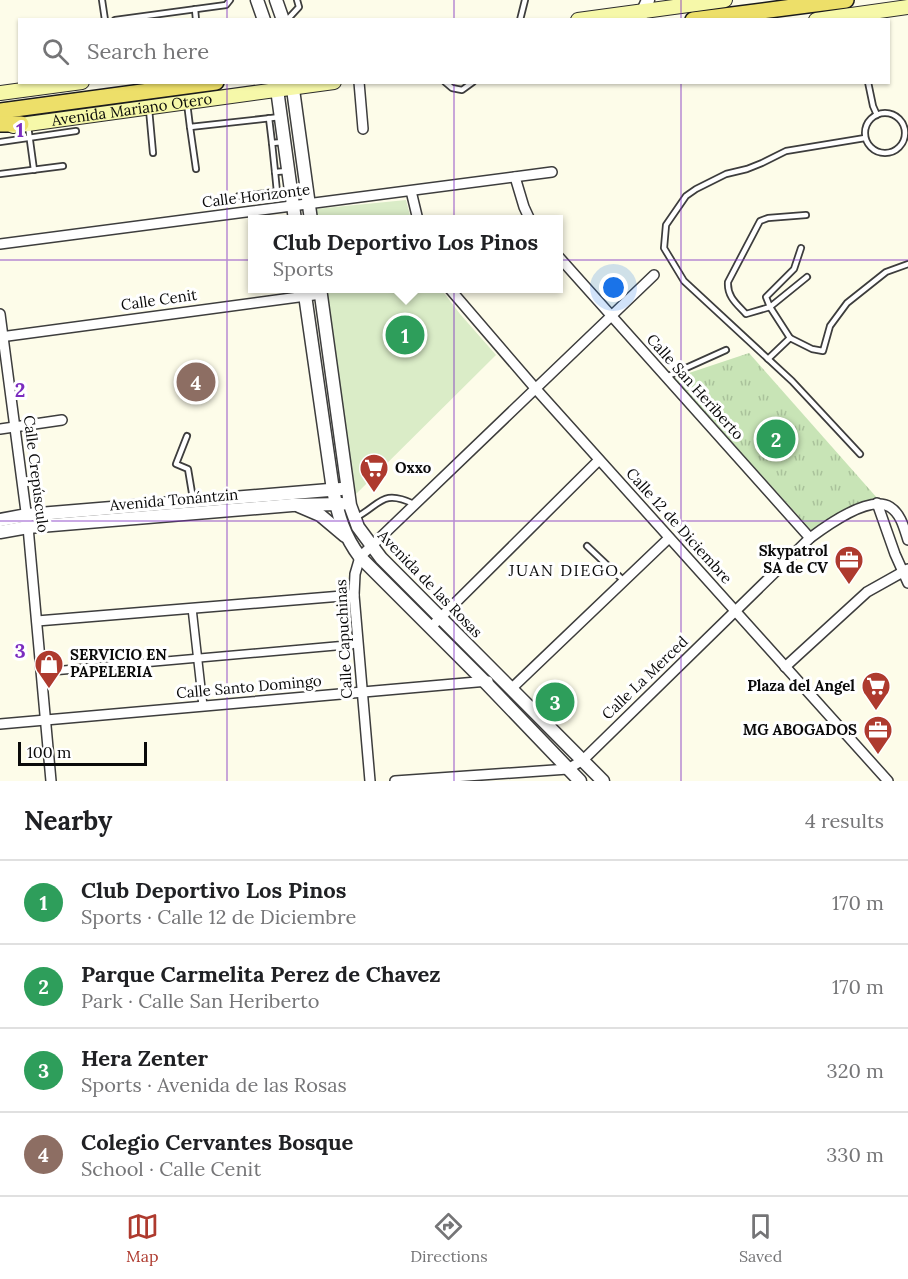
<!DOCTYPE html>
<meta charset="utf-8">
<style>
body{margin:0;font-family:Lora,serif;background:#f6f6f6;color:#202124}
.scale{position:absolute;left:18px;bottom:15px;width:129px;box-sizing:border-box;padding-left:6px;border:3px solid #0a0a0a;border-top:0;font-size:16px;line-height:21px;white-space:nowrap;color:#0a0a0a;-webkit-text-stroke:4px #fff;paint-order:stroke}
.you{position:absolute;left:614px;top:288px;width:21px;height:21px;margin:-15px;border:4px solid #fff;border-radius:50%;background:#1a73e8;box-shadow:0 0 0 9px #1a73e833}
.badge{display:grid;place-items:center;width:39px;height:39px;border-radius:50%;background:#ae3a2e;color:#fff;font-size:20px;font-weight:700}
.pin{position:absolute;translate:-50% -50%;border:3px solid #fff;box-shadow:0 2px 6px #0006}
.popup{position:absolute;left:248px;top:215px;width:315px;height:78px;box-sizing:border-box;display:grid;place-content:center;border-radius:0px;background:#fff;filter:drop-shadow(0 2px 4px #0005);font-size:20px;white-space:nowrap;color:#757577}
.popup b{font-size:22px;color:#202124}
.popup::after{content:'';position:absolute;left:50%;top:100%;margin-left:-12px;border:12px solid transparent;border-top-color:#fff}
.list{margin:0;padding:0;list-style:none}
h2{display:flex;justify-content:space-between;align-items:center;height:78px;margin:0;padding:0 24px;font-size:26px}
h2 small{font-size:20px;font-weight:400;color:#757577}
.list li{display:grid;grid-template-columns:39px 1fr auto;gap:18px;align-items:center;box-sizing:border-box;height:84px;padding:0 24px;border-top:2px solid #e0e0e0}
.list b{display:block;font-size:22px;white-space:nowrap}
.list p{margin:0;font-size:20px;white-space:nowrap;color:#757577}
.list em{font-size:20px;font-style:normal;color:#757577}
.icon{flex:none;width:33px;height:33px;fill:none;stroke:currentColor;stroke-width:2;stroke-linecap:round;stroke-linejoin:round}
.map{position:relative;flex:none;width:908px;height:781px;overflow:hidden}
.search{position:absolute;background:#fff;box-shadow:0 2px 4px #0004;left:18px;right:18px;top:18px;height:66px;display:flex;align-items:center;gap:15px;box-sizing:border-box;padding:0 21px;border-radius:0px;color:#757577;font-size:22px}
.sheet{height:414px;background:#fff}
nav{display:flex;justify-content:space-around;align-items:center;box-sizing:border-box;height:84px;border-top:2px solid #e0e0e0;background:#fff;font-size:16px;color:#757577}
nav a{display:grid;justify-items:center;gap:3px}
nav .on{color:#ae3a2e}
.map>svg:first-child{display:block}
.park{fill:url(#park-tufts)}
.pitch{fill:#daecc7}
.lines{fill:none;stroke-linecap:round;stroke-linejoin:round}
.service-casing{stroke:#3d3d3d;stroke-width:8}
.pedestrian-casing{stroke:#3d3d3d;stroke-width:10}
.minor-casing{stroke:#3d3d3d;stroke-width:12}
.tertiary-casing{stroke:#3d3d3d;stroke-width:15}
.secondary-casing{stroke:#2c2c2c;stroke-width:16}
.primary-casing{stroke:#1b1b1b;stroke-width:18}
.service{stroke:#fff;stroke-width:4.5}
.pedestrian{stroke:#fff;stroke-width:7}
.minor{stroke:#fff;stroke-width:9}
.tertiary{stroke:#fff;stroke-width:12}
.secondary{stroke:#f6f8a9;stroke-width:14}
.primary{stroke:#eddf69;stroke-width:15}
.grid{fill:none;stroke:#7b2cbf;stroke-width:1.5;stroke-opacity:0.55}
.labels{text-anchor:middle;stroke-width:6;stroke-linejoin:round;paint-order:stroke}
.street-label{font-size:15px;fill:#0a0a0a;stroke:#fff}
.poi-label{font-size:15px;font-weight:bold;fill:#0a0a0a;stroke:#fff;text-anchor:end}
.neighbourhood-label{font-size:16px;letter-spacing:1.5px;fill:#0a0a0a;stroke:#fff}
.grid-label{font-size:20px;text-anchor:middle;font-weight:bold;fill:#7b2cbf;stroke:#fff;stroke-width:6;stroke-linejoin:round;paint-order:stroke}
</style>
<div class="map">
<svg width="908" height="781" viewBox="0 0 908 781">
<defs>
<pattern id="park-tufts" width="24" height="20" patternUnits="userSpaceOnUse" patternTransform="scale(1.5)"><rect width="24" height="20" fill="#c8e4b6"/><path d="M3 7l-1-3M5 7V3M7 7l1-3M15 17l-1-3M17 17v-4M19 17l1-3" fill="none" stroke="#aac29b"/></pattern>
</defs>
<rect width="100%" height="100%" fill="#fdfce9"/>
<polygon class="park" points="749,353 878,499 812,531 674,378"/>
<g class="pitch">
<polygon points="406,200 411,219 316,219 315,209"/>
<polygon points="326,289 441,289 460,314 496,355 355,495"/>
</g>
<g class="lines">
<g class="service-casing">
<g id="service">
<polyline points="102,0 105,20"/>
<polyline points="195,9 196,20"/>
<polyline points="115,20 226,5 230,0"/>
<polyline points="287,20 299,7 297,0"/>
<polyline points="520,20 525,0"/>
<polyline points="445,82 452,88 462,90 473,82"/>
<polyline points="868,82 873,106 877,115"/>
<polyline points="187,103 190,127 280,117"/>
<polyline points="149,109 153,153"/>
<circle cx="885" cy="133" r="20"/>
<polyline points="269,118 272,143 283,142"/>
<polyline points="28,126 34,170"/>
<polyline points="190,127 196,169"/>
<polyline points="0,142 76,131"/>
<polyline points="272,143 275,172 288,171"/>
<polyline points="0,174 63,166"/>
<polyline points="239,196 277,192 275,172"/>
<path d="M 801,248 L 794,269 L 766,297 L 770,307 L 746,314 C 737,304 727,297 728,282 L 760,221 L 768,218 L 806,215"/>
<polyline points="790,338 770,307 807,277"/>
<polyline points="768,359 790,338 812,349 823,351 830,326 847,303 886,272 908,264"/>
<polyline points="666,377 726,350"/>
<polyline points="187,436 176,464 188,469 193,499"/>
<polyline points="860,454 792,381 684,281 664,248 666,225 686,196 696,189 726,174 747,169 762,163 786,151 865,138"/>
<path d="M 357,517 C 381,504 382,489 414,504"/>
<polyline points="587,546 624,581"/>
</g>
</g>
<g class="pedestrian-casing">
<g id="pedestrian">
<polyline points="192,608 203,706"/>
<polyline points="41,672 358,644"/>
</g>
</g>
<g class="minor-casing">
<g id="minor">
<polyline points="359,82 363,129"/>
<polyline points="515,177 524,207 530,220"/>
<polyline points="411,191 418,220"/>
<polyline points="0,244 552,172"/>
<polyline points="558,256 810,538"/>
<polyline points="449,288 535,388 888,781"/>
<polyline points="0,314 28,527 51,781"/>
<polyline points="0,337 321,294"/>
<polyline points="0,429 62,420"/>
<polyline points="877,503 895,554 908,583"/>
<polyline points="37,621 354,595"/>
<polyline points="431,627 599,460"/>
<polyline points="785,667 867,592 908,569"/>
<polyline points="511,689 669,538"/>
<polyline points="0,724 488,681"/>
<polyline points="370,781 354,595 355,574 360,557 654,275"/>
<path d="M 395,781 L 568,769 L 583,760 L 810,538 C 826,526 870,494 890,507 C 901,514 904,528 908,540"/>
</g>
</g>
<g class="tertiary-casing">
<g id="tertiary">
<polyline points="257,0 264,20"/>
<polyline points="276,0 283,20"/>
<polyline points="639,20 648,0"/>
<polyline points="276,82 295,220"/>
<polyline points="292,82 311,220"/>
<path d="M 304,288 L 333,490 C 338,515 344,536 360,557 L 486,683 L 580,781"/>
<polyline points="320,288 350,505 358,527 381,558 603,781"/>
<polyline points="299,506 320,515 345,536"/>
<polyline points="0,520 27,515 341,489"/>
<polyline points="0,532 28,527 292,505 342,504"/>
</g>
</g>
<g class="secondary-casing">
<g id="secondary">
<polyline points="578,20 725,0"/>
<polyline points="816,20 908,7"/>
<polyline points="0,93 82,82"/>
<path id="s1" d="M 13,126 L 334,82"/>
</g>
</g>
<g class="primary-casing">
<g id="primary">
<polyline points="693,20 846,0"/>
<polyline points="0,111 216,82"/>
<polyline points="0,124 21,124"/>
</g>
</g>
<use href="#service" class="service"/>
<use href="#pedestrian" class="pedestrian"/>
<use href="#minor" class="minor"/>
<use href="#tertiary" class="tertiary"/>
<use href="#secondary" class="secondary"/>
<use href="#primary" class="primary"/>
</g>
<path class="grid" d="M 227,0 L 227,20M 454,0 L 454,20M 681,0 L 681,20M 227,82 L 227,781M 454,82 L 454,781M 681,82 L 681,781M 0,260 L 908,260M 0,521 L 908,521"/>
<defs>
<g id="supermarket-pin" transform="scale(1.5)"><path d="M0 17L-7.5 6A9.5 9.5 0 1 1 7.5 6Z" fill="#ae3a2e" stroke="#fff"/><path d="M-6-5.5h2.5l.6 2H6L4.5 2H-2.5L-4.4-4H-6ZM-1.5 3.2a1.3 1.3 0 1 0 .1 0ZM3 3.2a1.3 1.3 0 1 0 .1 0Z" fill="#fff"/></g>
<g id="office-pin" transform="scale(1.5)"><path d="M0 17L-7.5 6A9.5 9.5 0 1 1 7.5 6Z" fill="#ae3a2e" stroke="#fff"/><path d="M-6-3h4V-5.5h4V-3h4V5H-6ZM-1-4.5V-3h2v-1.5ZM-6 0V1H6V0Z" fill="#fff"/></g>
<g id="shop-pin" transform="scale(1.5)"><path d="M0 17L-7.5 6A9.5 9.5 0 1 1 7.5 6Z" fill="#ae3a2e" stroke="#fff"/><path d="M-5-2.5h2.3a2.7 3.5 0 0 1 5.4 0H5L5.5 6h-11ZM-1.5-2.5h3a1.5 2.3 0 0 0-3 0Z" fill="#fff"/></g>
</defs>
<g fill-rule="evenodd">
<use href="#supermarket-pin" x="374" y="468"/>
<use href="#office-pin" x="849" y="560"/>
<use href="#shop-pin" x="49" y="664"/>
<use href="#supermarket-pin" x="876" y="686"/>
<use href="#office-pin" x="878" y="730"/>
</g>
<g class="labels">
<g class="street-label">
<text dy="5" stroke="none"><textPath href="#s1" startOffset="120">Avenida Mariano Otero</textPath></text>
<text transform="translate(256 196) rotate(-7)" y="5">Calle Horizonte</text>
<text transform="translate(159 300) rotate(-8)" y="5">Calle Cenit</text>
<text transform="translate(695 387) rotate(48)" y="5">Calle San Heriberto</text>
<text transform="translate(36 474) rotate(83)" y="5">Calle Crepúsculo</text>
<text transform="translate(174 500) rotate(-5)" y="5">Avenida Tonántzin</text>
<text transform="translate(679 526) rotate(48)" y="5">Calle 12 de Diciembre</text>
<text transform="translate(430 584) rotate(46)" y="5">Avenida de las Rosas</text>
<text transform="translate(344 639) rotate(-93)" y="5">Calle Capuchinas</text>
<text transform="translate(645 678) rotate(-44)" y="5">Calle La Merced</text>
<text transform="translate(249 687) rotate(-5)" y="5">Calle Santo Domingo</text>
</g>
<g class="poi-label">
<text x="395" y="473" text-anchor="start">Oxxo</text>
<text x="828" y="556">Skypatrol<tspan x="828" dy="17">SA de CV</tspan></text>
<text x="70" y="660" text-anchor="start">SERVICIO EN<tspan x="70" dy="17">PAPELERIA</tspan></text>
<text x="855" y="691">Plaza del Angel</text>
<text x="857" y="735">MG ABOGADOS</text>
</g>
<g class="neighbourhood-label">
<text x="564" y="576">JUAN DIEGO</text>
</g>
</g>
<g class="grid-label">
<text x="20" y="137">1</text>
<text x="20" y="397">2</text>
<text x="20" y="658">3</text>
</g>
</svg>
<div class="scale">100 m</div>
<div class="you"></div>
<div class="pin badge" style="left:405px;top:335px;background:#2e9e5b">1</div>
<div class="popup"><b>Club Deportivo Los Pinos</b>Sports</div>
<div class="pin badge" style="left:776px;top:439px;background:#2e9e5b">2</div>
<div class="pin badge" style="left:555px;top:702px;background:#2e9e5b">3</div>
<div class="pin badge" style="left:196px;top:382px;background:#8d6e63">4</div>
<div class="search"><svg class="icon" aria-label="search" viewBox="0 0 24 24"><circle cx="10" cy="10" r="6"/><path d="M15 15l6 6"/></svg>Search here</div>
</div>
<section class="sheet">
<h2>Nearby<small>4 results</small></h2>
<ul class="list">
<li><span class="badge" style="background:#2e9e5b">1</span><div><b>Club Deportivo Los Pinos</b><p>Sports · Calle 12 de Diciembre</p></div><em>170 m</em></li>
<li><span class="badge" style="background:#2e9e5b">2</span><div><b>Parque Carmelita Perez de Chavez</b><p>Park · Calle San Heriberto</p></div><em>170 m</em></li>
<li><span class="badge" style="background:#2e9e5b">3</span><div><b>Hera Zenter</b><p>Sports · Avenida de las Rosas</p></div><em>320 m</em></li>
<li><span class="badge" style="background:#8d6e63">4</span><div><b>Colegio Cervantes Bosque</b><p>School · Calle Cenit</p></div><em>330 m</em></li>
</ul>
</section>
<nav>
<a class="on"><svg class="icon" aria-label="map" viewBox="0 0 24 24"><path d="M3 6l6-2 6 2 6-2v14l-6 2-6-2-6 2zM9 4v14M15 6v14"/></svg>Map</a>
<a><svg class="icon" aria-label="directions" viewBox="0 0 24 24"><path d="M12 3l9 9-9 9-9-9zM9 14v-3h6M13 9l2 2-2 2"/></svg>Directions</a>
<a><svg class="icon" aria-label="saved" viewBox="0 0 24 24"><path d="M7 4h10v16l-5-4-5 4z"/></svg>Saved</a>
</nav>
